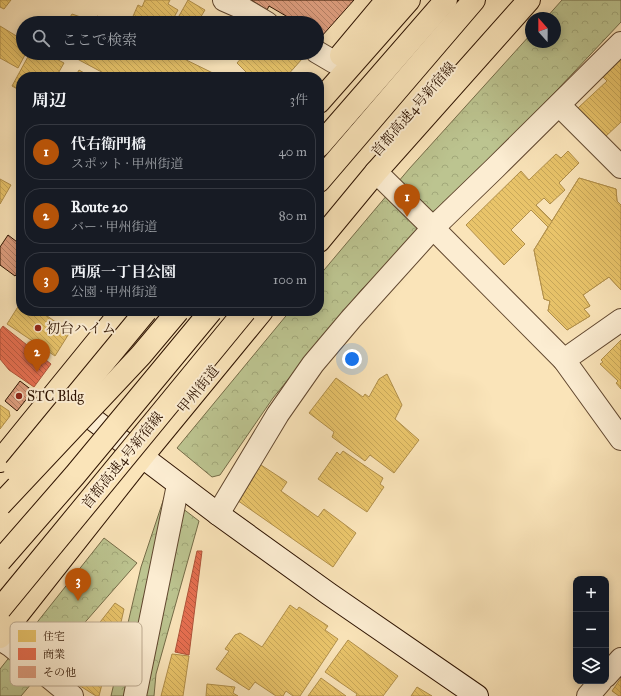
<!DOCTYPE html>
<html lang="ja">
<meta charset="utf-8">
<style>
body{margin:0;font-family:"IM FELL Great Primer","Noto Serif JP",serif;background:#242831;color:#f1f3f6}
.controls{position:absolute;right:12px;bottom:12px;display:grid;overflow:hidden;border-radius:8px;box-shadow:0 2px 10px #0003}
.controls button{width:36px;height:36px;display:grid;place-items:center;padding:0;border:0;border-bottom:1px solid #363941;background:#171b24;color:#f1f3f6;font:20px sans-serif}
.compass{position:absolute;left:525px;top:12px;width:36px;height:36px;border-radius:50%;background:#171b24;box-shadow:0 2px 10px #0003;rotate:339deg}
.you{position:absolute;left:352px;top:359px;width:14px;height:14px;margin:-10px;border:3px solid #fff;border-radius:50%;background:#1a73e8;box-shadow:0 0 0 6px #1a73e833}
.badge{display:grid;place-items:center;width:26px;height:26px;border-radius:50%;background:#b45309;color:#fff;font-size:13px;font-weight:700}
.pin{position:absolute;translate:-50% -33px;filter:drop-shadow(0 1px 2px #0008)}
.pin::after{content:'';position:absolute;top:21px;width:14px;height:12px;background:inherit;clip-path:polygon(0 0,100% 0,50% 100%)}
.list{margin:0;padding:0;list-style:none}
h2{display:flex;justify-content:space-between;align-items:center;height:52px;margin:0;padding:0 16px;font-size:17px}
h2 small{font-size:13px;font-weight:400;color:#9ea1a6}
.list li{display:grid;grid-template-columns:26px 1fr auto;gap:12px;align-items:center;box-sizing:border-box;height:56px;margin:0 8px 8px;padding:0 8px;border:1px solid #363941;border-radius:16px}
.list b{display:block;font-size:15px;white-space:nowrap}
.list p{margin:0;font-size:13px;white-space:nowrap;color:#9ea1a6}
.list em{font-size:13px;font-style:normal;color:#9ea1a6}
.icon{flex:none;width:22px;height:22px;fill:none;stroke:currentColor;stroke-width:2;stroke-linecap:round;stroke-linejoin:round}
.map{position:relative;flex:none;width:621px;height:696px;overflow:hidden}
.search{position:absolute;background:#171b24;box-shadow:0 2px 10px #0003;left:16px;top:16px;width:308px;height:44px;display:flex;align-items:center;gap:10px;box-sizing:border-box;padding:0 14px;border-radius:22px;color:#9ea1a6;font-size:15px}
.panel{position:absolute;background:#171b24;box-shadow:0 2px 10px #0003;left:16px;top:72px;width:308px;height:244px;border-radius:16px}
.map>svg:first-child{display:block}
.park{fill:url(#park-crowns);stroke:#756c48}
.homes{fill:url(#homes-back-hatch);stroke:#b18f4a}
.shops{fill:url(#shops-back-hatch);stroke:#b05339}
.building{fill:url(#building-back-hatch);stroke:#2e1301}
.lines{fill:none;stroke-linecap:round;stroke-linejoin:round}
.street-casing{stroke:#61472f;stroke-width:24}
.secondary-casing{stroke:#2e1301;stroke-width:24}
.highway-casing{stroke:#2e1301;stroke-width:24}
.street{stroke:#fcedd2;stroke-width:22}
.secondary{stroke:#fcedd2;stroke-width:22}
.highway{stroke:#fae4b9;stroke-width:22}
.highway-bridge-casing{stroke:#2e1301;stroke-width:24;stroke-linecap:butt}
.highway-bridge{stroke:#fae4b9;stroke-width:22}
.poi-dot{fill:#8f2418;stroke:#fcedd2;stroke-width:1.5}
.labels{text-anchor:middle;stroke-width:4;stroke-linejoin:round;paint-order:stroke}
.street-label{font-size:14px;fill:#2e1301;stroke:#fcedd2}
.poi-label{font-size:14px;fill:#2e1301;stroke:#fcedd2;text-anchor:start}
.key{fill:#fcedd2;stroke:#beac93;stroke-width:1}
.key-label{font-size:11px;fill:#2e1301}
</style>
<div class="map">
<svg width="621" height="696" viewBox="0 0 621 696">
<defs>
<pattern id="park-crowns" width="20" height="18" patternUnits="userSpaceOnUse"><rect width="20" height="18" fill="#bcc490"/><path d="M2 6a3 3 0 1 1 6 0M12 15a3 3 0 1 1 6 0" fill="none" stroke="#a2a87a"/></pattern>
<pattern id="homes-back-hatch" width="6" height="6" patternUnits="userSpaceOnUse"><rect width="6" height="6" fill="#e9c46a"/><path d="M-1 5l2 2M0 0l6 6M5-1l2 2" fill="none" stroke="#c8a85a"/></pattern>
<pattern id="shops-back-hatch" width="6" height="6" patternUnits="userSpaceOnUse"><rect width="6" height="6" fill="#e76f51"/><path d="M-1 5l2 2M0 0l6 6M5-1l2 2" fill="none" stroke="#bc5a41"/></pattern>
<pattern id="building-back-hatch" width="6" height="6" patternUnits="userSpaceOnUse"><rect width="6" height="6" fill="#de9e7f"/><path d="M-1 5l2 2M0 0l6 6M5-1l2 2" fill="none" stroke="#b48066"/></pattern>
</defs>
<rect width="100%" height="100%" fill="#fae4b9"/>
<filter id="stains"><feTurbulence type="fractalNoise" baseFrequency=".005" numOctaves="4"/><feColorMatrix values="0 0 0 0 .2 0 0 0 0 .09 0 0 0 0 .02 0 0 0 .5 -.17"/></filter>
<radialGradient id="worn" r=".72"><stop offset=".6" stop-color="#630" stop-opacity="0"/><stop offset="1" stop-color="#630" stop-opacity=".3"/></radialGradient>
<g class="park">
<polygon points="562,0 621,0 621,22 417,239 362,289 273,398 220,475 212,477 177,448 290,311 319,311 319,276 409,169 531,34 531,42 555,42 555,18 546,18"/>
<polygon points="165,495 199,521 156,674 154,696 111,696 141,567"/>
<polygon points="104,538 137,563 37,677 21,696 0,696 0,669"/>
</g>
<g class="homes">
<polygon points="0,0 11,0 4,9 0,7"/>
<polygon points="145,0 170,0 168,4 178,10 171,23 130,23 138,5 142,7"/>
<polygon points="188,0 205,10 197,23 175,23"/>
<polygon points="72,14 92,21 97,16 111,23 57,23 60,19 67,22"/>
<polygon points="0,26 23,40 23,53 26,53 18,68 0,58"/>
<polygon points="30,53 45,53 64,63 56,77 21,77 21,91 12,86"/>
<polygon points="66,53 172,53 221,77 111,77"/>
<polygon points="240,53 295,53 302,59 286,77 246,77 244,76 247,73 237,63 243,56"/>
<polygon points="621,59 621,122 605,137 578,108 607,81 600,74 614,61 617,63"/>
<polygon points="79,70 91,77 75,77"/>
<polygon points="568,151 579,163 559,183 565,190 550,204 544,198 536,205 552,221 579,178 616,189 617,201 621,205 621,290 609,277 583,295 590,306 584,309 590,316 567,330 548,311 550,301 544,299 534,250 548,227 531,210 511,230 525,244 504,265 466,225 521,171 529,180 556,154 561,158"/>
<polygon points="579,178 616,189 617,201 621,205 621,290 609,277 583,295 590,306 584,309 590,316 567,330 548,311 550,301 544,299 534,250"/>
<polygon points="0,179 11,185 0,204"/>
<polygon points="21,302 21,311 40,311 70,332 55,356 7,324"/>
<polygon points="621,340 621,389 616,383 618,381 600,364 603,362 601,360"/>
<polygon points="387,374 402,405 395,419 419,440 394,473 370,455 365,461 332,437 334,432 309,413 336,378 363,397 365,394 369,397 379,379"/>
<polygon points="0,405 9,411 10,416 0,429"/>
<polygon points="343,451 383,478 380,484 384,487 367,512 318,479 337,452 340,455"/>
<polygon points="258,463 287,482 281,491 318,517 324,509 356,533 333,567 234,498"/>
<polygon points="115,603 124,609 112,662 106,658 102,663 106,668 99,696 96,696 77,684 79,683 69,676 71,672 65,667"/>
<polygon points="290,605 297,610 299,607 328,626 325,630 338,639 300,696 293,696 286,691 283,696 276,696 255,682 249,690 216,669 229,651 225,649 235,635 240,633 262,647"/>
<polygon points="348,640 398,676 383,696 356,696 357,694 325,672"/>
<polygon points="172,654 189,656 183,696 161,696"/>
<polygon points="321,678 346,696 308,696"/>
<polygon points="621,678 621,696 619,696 612,691"/>
<polygon points="207,684 235,687 233,693 238,696 206,696"/>
<polygon points="417,687 432,696 411,696"/>
</g>
<g class="shops">
<polygon points="3,326 51,364 34,387 9,370 0,359 0,330"/>
<polygon points="197,551 202,551 189,655 175,652"/>
</g>
<g class="building">
<polygon points="251,0 354,0 321,37 317,34 317,23 298,23 269,6 267,10"/>
<polygon points="8,235 21,245 21,269 15,276 0,265 0,247"/>
<polygon points="20,381 33,391 17,411 5,401"/>
</g>
<g class="lines">
<g class="street-casing">
<g id="street">
<polyline points="224,0 240,7 267,23"/>
<polyline points="317,52 334,62"/>
<polyline points="559,105 621,167"/>
<polyline points="376,172 433,228 564,360 621,439"/>
<polyline points="564,360 621,320"/>
<polyline points="218,514 278,414 313,364 351,319 433,228 495,168 621,43"/>
<polyline points="0,639 11,646 72,696"/>
<polyline points="606,676 621,659"/>
<polyline points="135,696 178,485"/>
<polyline points="588,696 601,681"/>
</g>
</g>
<g class="secondary-casing">
<polyline id="secondary" points="70,402 218,514 329,594 477,696"/>
</g>
<g class="highway-casing">
<g id="highway">
<polyline points="341,55 387,0"/>
<polyline points="319,102 409,0"/>
<polyline points="319,146 446,0"/>
<polyline points="319,181 474,0"/>
<polyline points="319,241 376,172 529,0"/>
<polyline points="0,461 122,311"/>
<polyline points="0,637 142,457 262,311"/>
</g>
</g>
<use href="#street" class="street"/>
<use href="#secondary" class="secondary"/>
<use href="#highway" class="highway"/>
<g class="highway-bridge-casing">
<g id="highway-bridge">
<polyline points="15,470 146,311"/>
<polyline points="0,505 141,355 178,311"/>
<polyline points="0,561 75,475 211,311"/>
<polyline points="0,609 245,311"/>
</g>
</g>
<use href="#highway-bridge" class="highway-bridge"/>
</g>
<g class="poi-dot">
<circle cx="38" cy="328" r="4"/>
<circle cx="19" cy="396" r="4"/>
</g>
<g class="labels">
<g class="street-label">
<text transform="translate(413 109) rotate(-49)" y="5">首都高速4号新宿線</text>
<text transform="translate(198 389) rotate(-51)" y="5">甲州街道</text>
<text transform="translate(122 460) rotate(-51)" y="5">首都高速4号新宿線</text>
</g>
<g class="poi-label">
<text x="46" y="333">初台ハイム</text>
<text x="27" y="401">STC Bldg</text>
</g>
</g>
<rect x="10" y="622" width="132" height="64" rx="6" class="key"/>
<rect x="18" y="630" width="18" height="12" fill="#e9c46a"/>
<rect x="18" y="648" width="18" height="12" fill="#e76f51"/>
<rect x="18" y="666" width="18" height="12" fill="#de9e7f"/>
<g class="key-label">
<text x="43" y="640">住宅</text>
<text x="43" y="658">商業</text>
<text x="43" y="676">その他</text>
</g>
<rect width="100%" height="100%" filter="url(#stains)"/>
<rect width="100%" height="100%" fill="url(#worn)"/>
</svg>
<div class="controls">
<button>+</button>
<button>−</button>
<button><svg class="icon" aria-label="layers" viewBox="0 0 24 24"><path d="M12 4l9 5-9 5-9-5zM3 14l9 5 9-5"/></svg></button>
</div>
<svg class="compass" viewBox="-18 -18 36 36"><path d="M0-13l5 13h-10z" fill="#e53935"/><path d="M0 13l5-13h-10z" fill="#9ea1a6"/></svg>
<div class="you"></div>
<div class="pin badge" style="left:407px;top:217px">1</div>
<div class="pin badge" style="left:37px;top:372px">2</div>
<div class="pin badge" style="left:78px;top:601px">3</div>
<div class="search"><svg class="icon" aria-label="search" viewBox="0 0 24 24"><circle cx="10" cy="10" r="6"/><path d="M15 15l6 6"/></svg>ここで検索</div>
<section class="panel">
<h2>周辺<small>3件</small></h2>
<ul class="list">
<li><span class="badge">1</span><div><b>代右衛門橋</b><p>スポット · 甲州街道</p></div><em>40 m</em></li>
<li><span class="badge">2</span><div><b>Route 20</b><p>バー · 甲州街道</p></div><em>80 m</em></li>
<li><span class="badge">3</span><div><b>西原一丁目公園</b><p>公園 · 甲州街道</p></div><em>100 m</em></li>
</ul>
</section>
</div>
